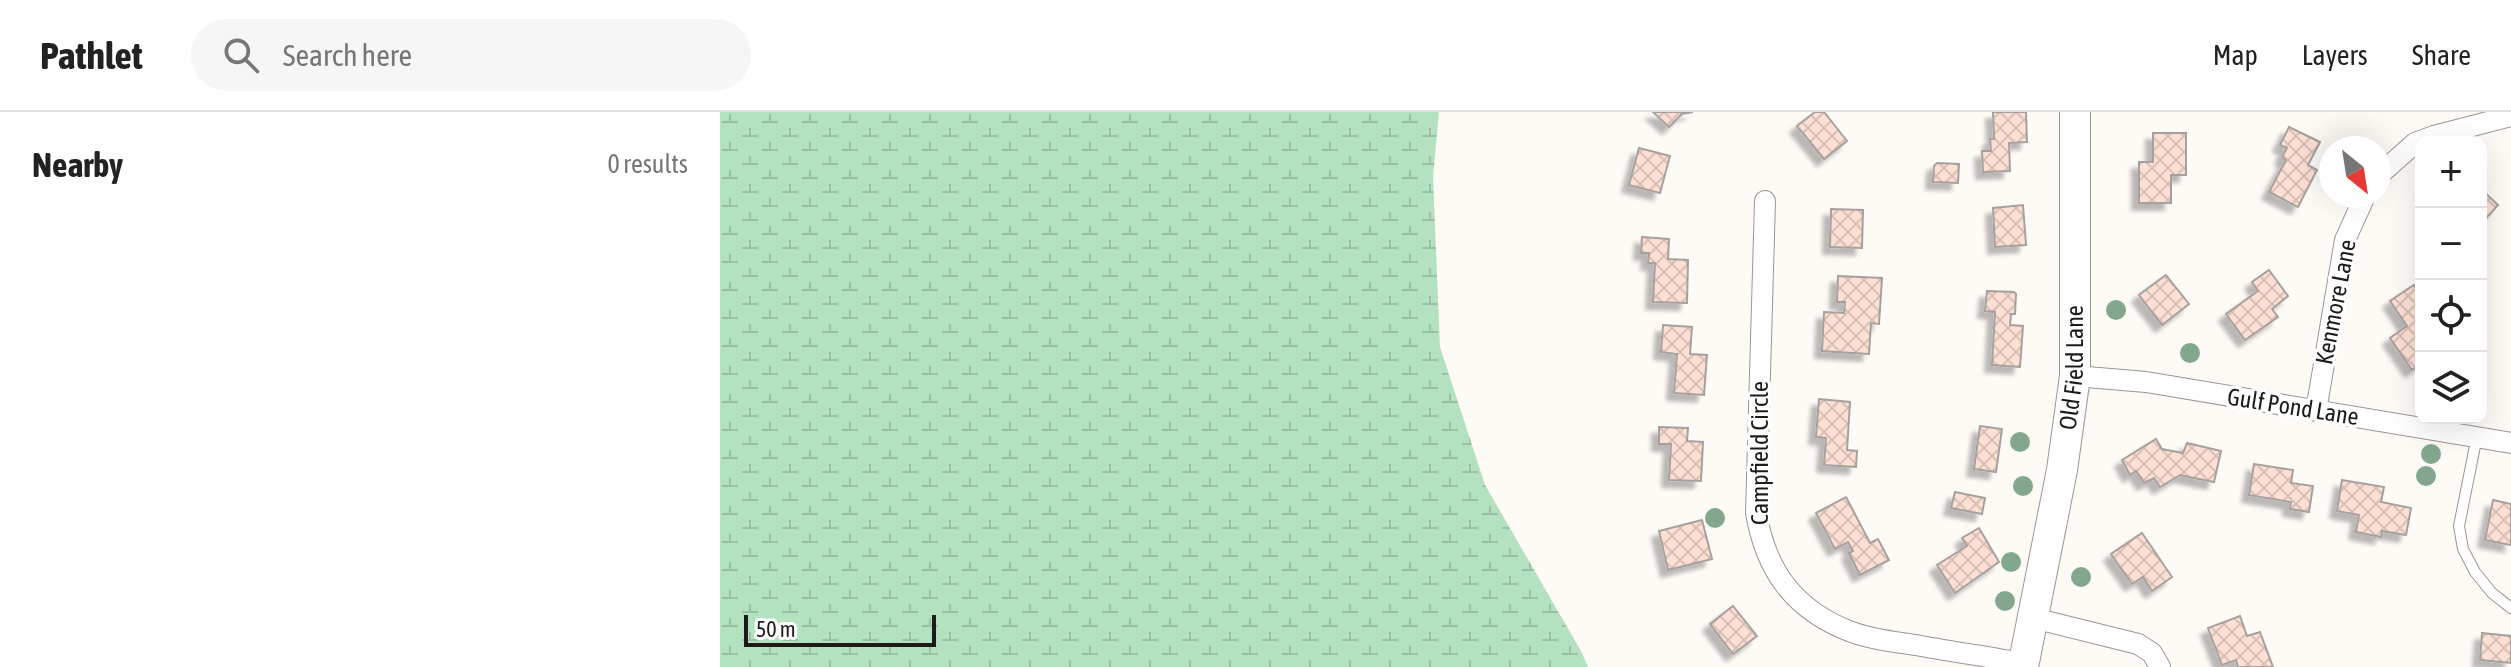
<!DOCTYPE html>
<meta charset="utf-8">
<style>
body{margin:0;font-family:"Asap Condensed",sans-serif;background:#f6f6f6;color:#222}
.controls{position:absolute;right:24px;top:24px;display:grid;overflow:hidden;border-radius:16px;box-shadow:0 8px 32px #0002}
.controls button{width:72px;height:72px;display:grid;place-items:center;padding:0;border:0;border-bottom:2px solid #e0e0e0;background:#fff;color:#222;font:40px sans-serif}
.compass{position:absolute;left:1599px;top:24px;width:72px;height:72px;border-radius:50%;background:#fff;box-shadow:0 8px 32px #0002;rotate:150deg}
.scale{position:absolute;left:24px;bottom:20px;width:192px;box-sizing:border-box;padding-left:8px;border:4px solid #1c1b19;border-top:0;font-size:22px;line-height:28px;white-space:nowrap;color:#1c1b19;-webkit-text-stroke:6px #fff;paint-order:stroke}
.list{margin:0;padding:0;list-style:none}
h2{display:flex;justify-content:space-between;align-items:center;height:104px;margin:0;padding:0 32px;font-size:34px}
h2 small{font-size:26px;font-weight:400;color:#767676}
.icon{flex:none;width:44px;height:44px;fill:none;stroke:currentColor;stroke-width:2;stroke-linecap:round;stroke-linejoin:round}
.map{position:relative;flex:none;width:1791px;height:555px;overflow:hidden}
header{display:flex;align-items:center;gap:48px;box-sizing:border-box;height:112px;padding:0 40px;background:#fff;border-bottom:2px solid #e0e0e0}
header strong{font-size:38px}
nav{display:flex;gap:44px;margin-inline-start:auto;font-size:28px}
.search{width:560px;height:72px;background:#f6f6f6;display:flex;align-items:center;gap:20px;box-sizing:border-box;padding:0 28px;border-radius:44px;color:#767676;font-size:30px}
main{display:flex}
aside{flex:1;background:#fff}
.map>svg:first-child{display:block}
.wetland{fill:url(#wetland-marsh)}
.building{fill:url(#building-cross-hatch);stroke:#a6a19f;stroke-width:2;filter:url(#shadow)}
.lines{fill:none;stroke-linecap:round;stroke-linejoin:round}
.lane-casing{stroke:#999692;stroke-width:12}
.street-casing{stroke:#999692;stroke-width:22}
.secondary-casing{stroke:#999692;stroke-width:32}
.lane{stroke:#fff;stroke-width:10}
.street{stroke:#fff;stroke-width:20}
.secondary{stroke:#fff;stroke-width:30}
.tree{fill:#82a78e}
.labels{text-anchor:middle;stroke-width:7;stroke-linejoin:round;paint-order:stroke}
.street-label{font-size:24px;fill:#1c1b19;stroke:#fff}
</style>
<header>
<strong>Pathlet</strong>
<div class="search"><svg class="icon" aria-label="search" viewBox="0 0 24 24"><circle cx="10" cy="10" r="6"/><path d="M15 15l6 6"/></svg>Search here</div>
<nav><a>Map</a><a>Layers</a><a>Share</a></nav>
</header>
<main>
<aside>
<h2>Nearby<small>0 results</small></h2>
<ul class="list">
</ul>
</aside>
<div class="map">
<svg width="1791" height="555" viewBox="0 0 1791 555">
<defs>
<pattern id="wetland-marsh" width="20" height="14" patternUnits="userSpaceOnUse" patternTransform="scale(2)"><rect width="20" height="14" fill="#b4e1bf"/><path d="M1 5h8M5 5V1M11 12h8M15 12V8" fill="none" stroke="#9ac0a4"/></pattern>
<pattern id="building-cross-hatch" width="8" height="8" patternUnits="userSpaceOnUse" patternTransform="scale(2)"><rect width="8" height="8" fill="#fedfd4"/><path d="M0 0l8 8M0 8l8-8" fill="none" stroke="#d9bfb5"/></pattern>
<filter id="shadow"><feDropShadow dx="-7" dy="7" stdDeviation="2" flood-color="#0004"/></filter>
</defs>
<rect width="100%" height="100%" fill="#fefaf6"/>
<polygon class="wetland" points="0,0 719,0 713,65 720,235 765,373 861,539 868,555 0,555"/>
<g class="building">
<polygon points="933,0 973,0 962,2 949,15"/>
<polygon points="1095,0 1104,0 1127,29 1104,47 1077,14"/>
<polygon points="1273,0 1306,0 1307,30 1289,31 1290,59 1263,60 1262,39 1271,39 1270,27 1274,27"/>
<polygon points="1569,15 1600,30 1588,53 1597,58 1578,95 1549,80 1566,48 1562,45 1567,36 1560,33"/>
<polygon points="1433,21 1466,21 1466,63 1451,63 1451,91 1419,91 1419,50 1433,50"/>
<polygon points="919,36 950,44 940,81 909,73"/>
<polygon points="1217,51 1239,52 1238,71 1213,70 1214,54"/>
<polygon points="1761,77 1778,93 1761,112"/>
<polygon points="1303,93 1306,133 1275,135 1273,96"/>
<polygon points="1111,97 1143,98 1142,136 1110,135"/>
<polygon points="922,125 949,127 948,147 968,148 967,191 933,190 935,151 928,151 929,141 921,141"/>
<polygon points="1549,158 1568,184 1552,197 1558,205 1525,228 1506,202 1538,179 1532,170"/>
<polygon points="1446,163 1469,192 1442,213 1419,183"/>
<polygon points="1118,164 1162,166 1159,212 1151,211 1149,242 1102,239 1104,200 1124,201 1125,190 1117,190"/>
<polygon points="1694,173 1701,184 1701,252 1692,258 1670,226 1687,214 1670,189"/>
<polygon points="1267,179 1294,180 1296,182 1295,202 1291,202 1290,213 1303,214 1300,255 1272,253 1275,200 1265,199"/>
<polygon points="943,213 972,215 970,242 987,243 984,283 954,281 957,242 941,240"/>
<polygon points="1099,287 1130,290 1127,338 1137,339 1136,355 1104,353 1106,326 1096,325"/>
<polygon points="1260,314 1282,317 1276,360 1254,357"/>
<polygon points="939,315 968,316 967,329 983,330 981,369 949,368 951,332 939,332"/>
<polygon points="1436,327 1442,337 1463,341 1467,331 1501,339 1494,370 1460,363 1440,375 1434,366 1424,371 1416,359 1410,363 1402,348"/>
<polygon points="1534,352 1573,358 1571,371 1593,374 1589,400 1570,397 1571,390 1529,383"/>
<polygon points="1622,368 1664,375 1661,390 1691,396 1686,423 1662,419 1661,425 1636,420 1639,403 1617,399"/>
<polygon points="1235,380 1265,386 1262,402 1231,396"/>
<polygon points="1126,385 1150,431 1158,427 1169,448 1140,463 1129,441 1133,439 1128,430 1115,437 1096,401"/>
<polygon points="1773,388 1791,392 1791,433 1765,428"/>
<polygon points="982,408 992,447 948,458 939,419"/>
<polygon points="1259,416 1279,450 1235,481 1217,453 1247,434 1242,426"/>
<polygon points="1422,421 1452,465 1432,479 1423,465 1412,472 1391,442"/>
<polygon points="1013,494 1037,524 1013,542 990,512"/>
<polygon points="1520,504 1527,524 1540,520 1553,555 1518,555 1516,548 1502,553 1488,516"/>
<polygon points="1762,521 1791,524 1791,551 1760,548"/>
</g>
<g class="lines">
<g class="lane-casing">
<polyline id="lane" points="1757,324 1739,414 1743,437 1755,460 1772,481 1791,496"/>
</g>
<g class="street-casing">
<g id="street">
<polyline points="1659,63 1695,31 1714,24 1791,4"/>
<path d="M 1045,89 L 1036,401 C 1046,458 1073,497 1129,519 C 1152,528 1177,530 1201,534 C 1235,540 1269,545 1303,551"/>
<polyline points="1355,264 1426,270 1791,331"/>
<polyline points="1596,299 1625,128 1645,84"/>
<polyline points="1313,506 1418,532 1432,541 1440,555"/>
</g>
</g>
<g class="secondary-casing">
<g id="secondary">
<path id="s1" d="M 1303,555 L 1342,358 L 1355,264 L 1355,0"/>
</g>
</g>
<use href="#lane" class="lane"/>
<use href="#street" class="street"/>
<use href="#secondary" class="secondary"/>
</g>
<g class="tree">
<circle cx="1396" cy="198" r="10"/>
<circle cx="1470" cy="241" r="10"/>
<circle cx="1300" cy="330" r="10"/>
<circle cx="1711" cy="342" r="10"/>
<circle cx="1706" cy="364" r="10"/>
<circle cx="1303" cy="374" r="10"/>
<circle cx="995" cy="406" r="10"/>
<circle cx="1291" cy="450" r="10"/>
<circle cx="1361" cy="465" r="10"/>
<circle cx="1285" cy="489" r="10"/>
</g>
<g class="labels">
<g class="street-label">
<text transform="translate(1616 190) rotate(-79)" y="8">Kenmore Lane</text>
<text dy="8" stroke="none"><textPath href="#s1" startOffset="304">Old Field Lane</textPath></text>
<text transform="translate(1573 295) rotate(9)" y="8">Gulf Pond Lane</text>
<text transform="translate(1040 341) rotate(-90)" y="8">Campfield Circle</text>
</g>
</g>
</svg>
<div class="controls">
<button>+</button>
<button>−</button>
<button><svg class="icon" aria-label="locate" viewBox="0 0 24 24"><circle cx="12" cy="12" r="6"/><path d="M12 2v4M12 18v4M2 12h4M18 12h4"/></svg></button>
<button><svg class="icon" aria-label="layers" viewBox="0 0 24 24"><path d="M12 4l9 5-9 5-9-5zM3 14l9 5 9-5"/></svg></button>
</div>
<svg class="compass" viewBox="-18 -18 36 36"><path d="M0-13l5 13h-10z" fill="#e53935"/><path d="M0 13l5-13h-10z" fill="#767676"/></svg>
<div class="scale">50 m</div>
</div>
</main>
